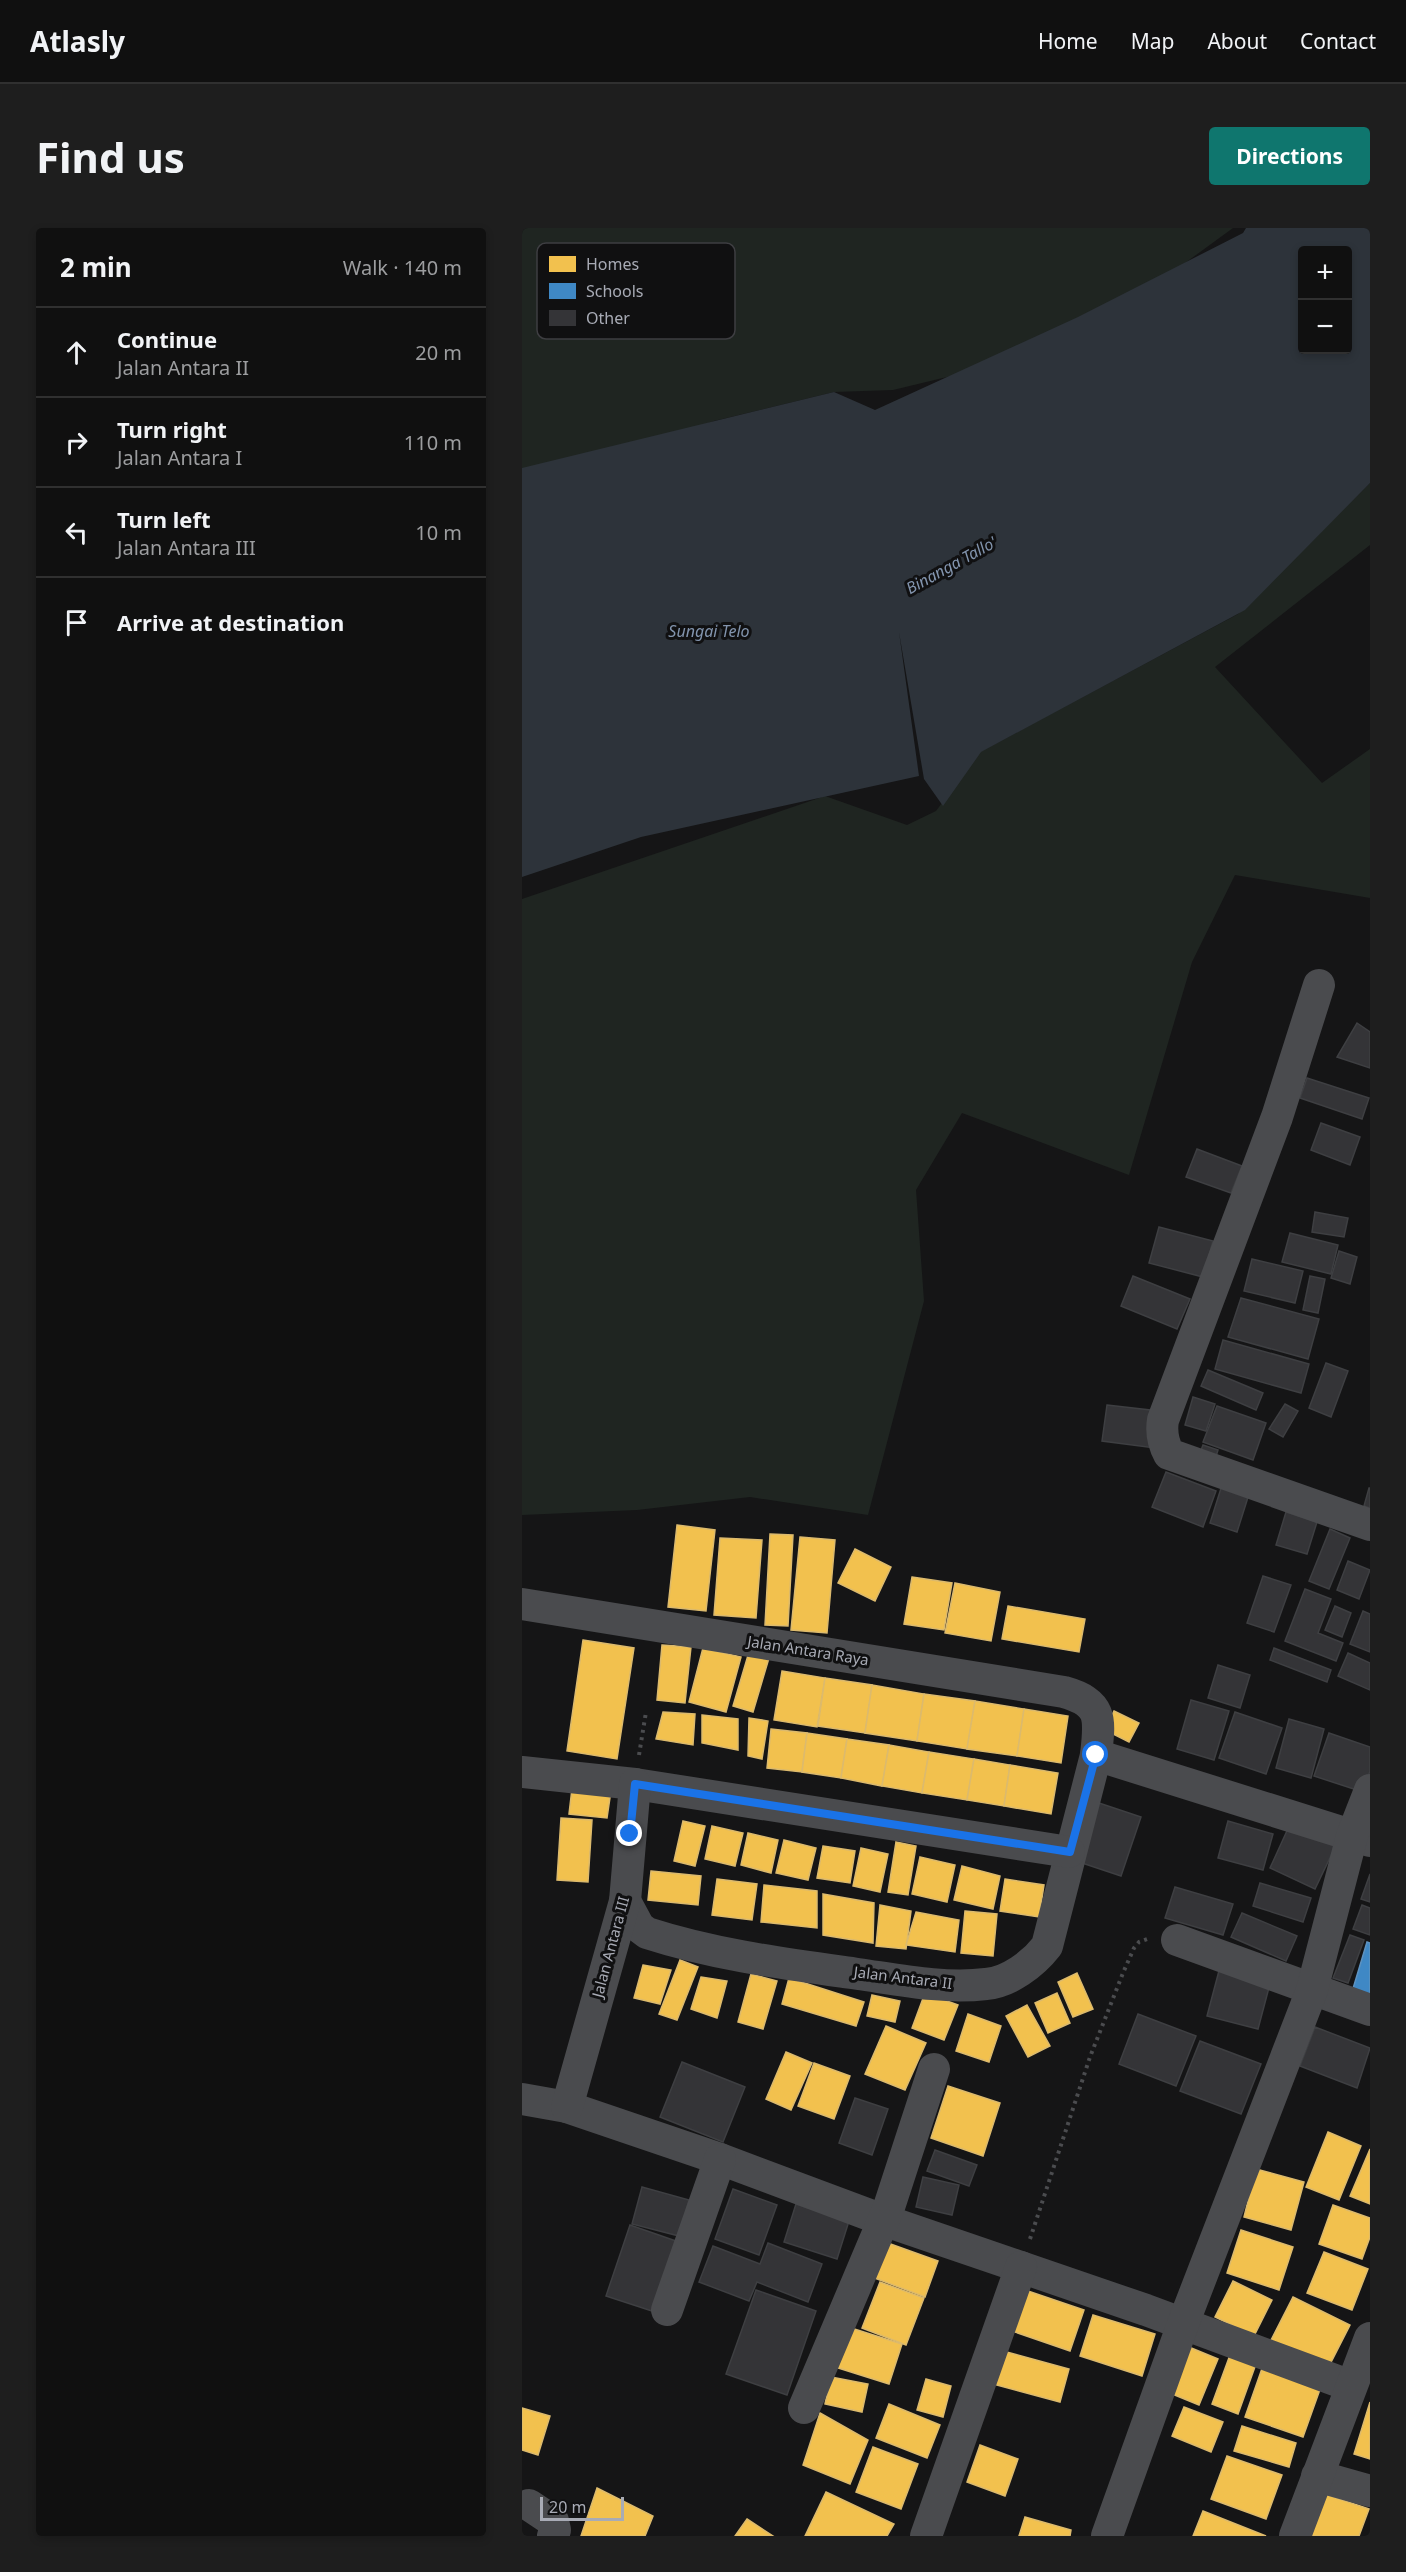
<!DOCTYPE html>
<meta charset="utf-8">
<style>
body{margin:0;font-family:"Noto Sans",sans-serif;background:#1e1e1e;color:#f1f3f6}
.controls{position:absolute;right:18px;top:18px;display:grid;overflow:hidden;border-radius:6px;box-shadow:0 3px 9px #0003}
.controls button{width:54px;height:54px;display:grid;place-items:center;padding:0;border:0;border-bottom:2px solid #303030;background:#101010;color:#f1f3f6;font:30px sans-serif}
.scale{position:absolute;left:18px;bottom:15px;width:84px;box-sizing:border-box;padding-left:6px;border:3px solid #a8abb5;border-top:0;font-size:16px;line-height:21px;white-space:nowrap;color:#a8abb5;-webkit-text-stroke:4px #101011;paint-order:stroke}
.stop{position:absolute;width:18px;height:18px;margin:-14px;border:4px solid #1a73e8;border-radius:50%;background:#fff}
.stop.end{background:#1a73e8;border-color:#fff;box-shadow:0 2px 6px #0008}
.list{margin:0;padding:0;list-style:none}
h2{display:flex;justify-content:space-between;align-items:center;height:78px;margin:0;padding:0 24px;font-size:26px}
h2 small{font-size:20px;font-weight:400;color:#9c9d9f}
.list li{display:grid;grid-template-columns:39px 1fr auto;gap:18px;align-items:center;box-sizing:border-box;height:90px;padding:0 24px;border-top:2px solid #303030}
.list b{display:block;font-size:22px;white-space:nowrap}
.list p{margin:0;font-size:20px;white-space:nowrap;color:#9c9d9f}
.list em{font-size:20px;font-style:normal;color:#9c9d9f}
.icon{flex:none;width:33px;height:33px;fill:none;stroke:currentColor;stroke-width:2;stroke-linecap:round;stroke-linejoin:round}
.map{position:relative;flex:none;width:848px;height:2308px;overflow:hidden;border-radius:6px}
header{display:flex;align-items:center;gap:36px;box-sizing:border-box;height:84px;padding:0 30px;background:#101010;border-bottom:2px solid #303030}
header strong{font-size:28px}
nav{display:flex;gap:33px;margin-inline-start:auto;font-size:21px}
.intro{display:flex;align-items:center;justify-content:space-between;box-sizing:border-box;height:144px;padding:0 36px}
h1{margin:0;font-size:42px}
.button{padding:15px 27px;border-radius:6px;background:#0f766e;color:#fff;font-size:21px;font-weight:700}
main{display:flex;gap:36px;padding:0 36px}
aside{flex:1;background:#101010;border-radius:6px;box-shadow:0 3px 9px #0003}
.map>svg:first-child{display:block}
.green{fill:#1f2521}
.water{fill:#2d333a;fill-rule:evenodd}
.homes{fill:#f2c14e;stroke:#dcba6d;stroke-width:1.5}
.schools{fill:#3f88c5;stroke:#5e92c0;stroke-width:1.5}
.building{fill:#343437;stroke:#3e3f42;stroke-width:1.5}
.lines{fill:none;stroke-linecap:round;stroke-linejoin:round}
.path{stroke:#4b4c4f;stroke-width:4;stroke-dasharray:3 4.5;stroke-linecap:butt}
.minor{stroke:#4a4b4e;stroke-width:32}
.route{stroke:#1a73e8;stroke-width:8}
.labels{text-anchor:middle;stroke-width:6;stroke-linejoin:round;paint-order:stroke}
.street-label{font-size:15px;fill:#a8abb5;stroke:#101011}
.water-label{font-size:16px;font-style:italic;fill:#8294ad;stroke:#101011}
.key{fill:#101011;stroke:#3e3e42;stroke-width:1.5}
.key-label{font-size:16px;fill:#a8abb5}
</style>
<header>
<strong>Atlasly</strong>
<nav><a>Home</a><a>Map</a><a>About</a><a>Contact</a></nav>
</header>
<div class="intro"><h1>Find us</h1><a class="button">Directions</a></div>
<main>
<aside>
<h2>2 min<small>Walk · 140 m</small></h2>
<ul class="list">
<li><svg class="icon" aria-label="ahead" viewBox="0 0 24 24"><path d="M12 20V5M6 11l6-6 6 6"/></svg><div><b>Continue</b><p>Jalan Antara II</p></div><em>20 m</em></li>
<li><svg class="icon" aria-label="right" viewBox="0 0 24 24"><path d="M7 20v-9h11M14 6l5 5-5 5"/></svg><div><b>Turn right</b><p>Jalan Antara I</p></div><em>110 m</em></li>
<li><svg class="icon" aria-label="left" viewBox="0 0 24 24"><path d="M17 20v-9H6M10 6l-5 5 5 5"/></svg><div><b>Turn left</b><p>Jalan Antara III</p></div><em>10 m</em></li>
<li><svg class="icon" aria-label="arrive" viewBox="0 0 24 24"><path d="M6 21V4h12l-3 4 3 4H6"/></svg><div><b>Arrive at destination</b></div></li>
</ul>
</aside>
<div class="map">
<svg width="848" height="2308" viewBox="0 0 848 2308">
<rect width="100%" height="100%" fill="#151516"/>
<g class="green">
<polygon points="0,0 711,0 600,81 429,148 371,162 312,164 192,193 0,259"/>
<polygon points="848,255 848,317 693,439 800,555 848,521 848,670 713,647 670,734 607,947 440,885 394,962 402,1073 346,1287 228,1269 115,1282 0,1287 0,671 303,568 385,597 414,583 458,524 716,386"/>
</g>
<path class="water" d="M 724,0 L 848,0 L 848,255 L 723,382 L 459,524 L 421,578 L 402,551 L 377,404 L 397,548 L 119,609 L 0,649 L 0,240 L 312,164 L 353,182 L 556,89 L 721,5 ZM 826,22 L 826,122 L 780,122 L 780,22 Z"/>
<g class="homes">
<polygon points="155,1297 193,1302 184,1383 146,1379"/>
<polygon points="248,1306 271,1307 266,1398 243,1397"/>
<polygon points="278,1309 313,1312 305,1405 269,1402"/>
<polygon points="198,1310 240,1312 234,1390 192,1387"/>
<polygon points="333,1321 369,1339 353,1373 316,1355"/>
<polygon points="390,1349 430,1355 422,1402 382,1396"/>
<polygon points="433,1355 478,1364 469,1413 423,1405"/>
<polygon points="486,1378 563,1391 557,1424 480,1411"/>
<polygon points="61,1412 112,1420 95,1531 45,1523"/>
<polygon points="140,1417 169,1419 163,1475 135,1472"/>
<polygon points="181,1420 219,1429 204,1484 167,1474"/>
<polygon points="227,1424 247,1430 231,1484 211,1478"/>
<polygon points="260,1443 303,1450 295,1499 252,1492"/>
<polygon points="303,1450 350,1457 343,1505 296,1498"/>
<polygon points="350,1457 402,1466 395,1513 343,1505"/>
<polygon points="402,1466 453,1473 445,1521 395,1513"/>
<polygon points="453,1473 502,1481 495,1528 445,1521"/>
<polygon points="502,1481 546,1488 539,1535 495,1528"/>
<polygon points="592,1483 617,1495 607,1514 583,1502"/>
<polygon points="141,1484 173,1486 171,1517 134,1511"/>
<polygon points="180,1487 216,1491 216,1522 180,1515"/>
<polygon points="227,1490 246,1493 240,1531 226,1528"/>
<polygon points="249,1501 285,1505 280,1544 245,1540"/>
<polygon points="285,1505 325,1511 319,1550 280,1544"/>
<polygon points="325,1511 367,1517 360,1558 319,1550"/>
<polygon points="367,1517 407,1524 400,1565 360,1558"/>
<polygon points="407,1524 452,1531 445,1572 400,1565"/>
<polygon points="452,1531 488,1537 482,1578 445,1572"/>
<polygon points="488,1537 536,1545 529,1586 482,1578"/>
<polygon points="51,1552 90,1556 85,1590 47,1586"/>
<polygon points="39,1590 70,1592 66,1654 35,1652"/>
<polygon points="161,1593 183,1598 173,1638 152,1633"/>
<polygon points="190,1598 221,1605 213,1638 183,1631"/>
<polygon points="226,1605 256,1612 249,1645 219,1637"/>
<polygon points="262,1612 294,1620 286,1652 254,1645"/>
<polygon points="374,1614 394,1618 386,1667 366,1664"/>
<polygon points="301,1618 333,1623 328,1655 295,1650"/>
<polygon points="339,1620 366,1626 358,1664 331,1658"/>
<polygon points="398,1629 433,1637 425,1674 390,1666"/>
<polygon points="440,1638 478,1648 471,1681 432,1672"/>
<polygon points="129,1643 179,1648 176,1677 126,1672"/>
<polygon points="195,1651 235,1656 230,1692 190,1687"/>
<polygon points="483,1651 522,1657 517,1689 478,1683"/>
<polygon points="242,1657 295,1663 295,1700 239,1694"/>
<polygon points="301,1666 352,1675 351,1715 301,1707"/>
<polygon points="358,1677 389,1683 384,1721 354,1718"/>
<polygon points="443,1683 475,1686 471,1728 439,1725"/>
<polygon points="394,1684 437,1692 433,1724 384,1717"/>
<polygon points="158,1732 176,1739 155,1792 137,1786"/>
<polygon points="121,1737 149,1742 138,1776 112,1770"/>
<polygon points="555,1745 571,1781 551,1789 536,1754"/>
<polygon points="229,1746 255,1753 241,1801 216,1794"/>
<polygon points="179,1749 205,1753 195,1790 169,1781"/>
<polygon points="267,1750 342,1774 334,1798 260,1776"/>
<polygon points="403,1765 436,1777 422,1812 390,1800"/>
<polygon points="535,1765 548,1795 526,1805 513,1775"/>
<polygon points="350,1767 378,1773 373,1794 345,1788"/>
<polygon points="505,1777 528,1818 506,1829 484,1788"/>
<polygon points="446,1786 479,1798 467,1834 434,1823"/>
<polygon points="364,1798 404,1815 383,1862 343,1846"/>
<polygon points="264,1824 290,1835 269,1882 244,1871"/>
<polygon points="292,1835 328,1848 312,1891 276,1878"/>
<polygon points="426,1858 478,1875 461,1928 409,1910"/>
<polygon points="806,1904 839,1918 817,1972 784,1959"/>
<polygon points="848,1921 848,1976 828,1968"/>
<polygon points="734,1941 782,1954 769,2002 722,1989"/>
<polygon points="811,1977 848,1990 848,2009 840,2031 797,2016"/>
<polygon points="719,2002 771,2019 757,2062 705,2045"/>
<polygon points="363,2014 416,2033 403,2069 350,2049"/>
<polygon points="802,2024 846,2041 830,2082 785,2065"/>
<polygon points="711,2053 750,2072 732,2108 693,2089"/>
<polygon points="358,2054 402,2070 384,2117 340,2100"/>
<polygon points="503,2062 562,2082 548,2123 490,2103"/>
<polygon points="771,2069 828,2097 803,2146 746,2118"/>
<polygon points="571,2087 633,2106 620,2148 558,2128"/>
<polygon points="326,2099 380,2116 367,2156 313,2139"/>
<polygon points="662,2117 696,2131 677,2177 643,2163"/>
<polygon points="481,2123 547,2141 538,2174 471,2156"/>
<polygon points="708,2127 734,2136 716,2186 690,2176"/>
<polygon points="743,2132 801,2153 781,2209 723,2189"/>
<polygon points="309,2149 346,2156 340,2184 303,2176"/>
<polygon points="404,2151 429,2158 421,2189 395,2182"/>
<polygon points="848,2174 848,2231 832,2226"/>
<polygon points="367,2176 418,2197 405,2230 354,2210"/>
<polygon points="662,2179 701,2194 689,2224 650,2208"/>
<polygon points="0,2180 28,2188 16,2227 0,2222"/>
<polygon points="298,2185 346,2212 328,2256 281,2237"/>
<polygon points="720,2198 774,2215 767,2239 712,2223"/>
<polygon points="458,2217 496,2231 483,2268 445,2254"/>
<polygon points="351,2219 396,2236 379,2281 334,2264"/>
<polygon points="705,2228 760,2247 744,2291 689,2271"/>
<polygon points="75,2260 131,2288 123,2308 59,2308"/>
<polygon points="304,2264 372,2296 365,2308 283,2308"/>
<polygon points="803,2266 847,2281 837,2308 788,2308"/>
<polygon points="681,2283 744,2308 671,2308"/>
<polygon points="503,2289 549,2302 548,2308 497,2308"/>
<polygon points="225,2291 251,2308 213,2308"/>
</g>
<polygon class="schools" points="845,1714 848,1715 848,1769 830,1764"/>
<g class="building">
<polygon points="835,795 848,804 848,840 815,829"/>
<polygon points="785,850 847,870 840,891 778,870"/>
<polygon points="799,895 838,909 828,937 789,922"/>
<polygon points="675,921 720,938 709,965 664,949"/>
<polygon points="793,984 826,990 822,1009 790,1004"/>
<polygon points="637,999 691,1013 681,1049 627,1035"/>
<polygon points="768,1005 816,1017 809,1046 760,1034"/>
<polygon points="817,1023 835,1029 828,1056 809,1050"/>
<polygon points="730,1031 781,1043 773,1075 722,1063"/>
<polygon points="611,1048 668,1071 655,1101 599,1078"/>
<polygon points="788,1048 803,1051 796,1085 781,1082"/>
<polygon points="719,1070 797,1091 786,1131 706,1109"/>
<polygon points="701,1112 787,1136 779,1165 693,1141"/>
<polygon points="804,1135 826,1143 809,1189 787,1180"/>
<polygon points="686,1142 741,1165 734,1182 679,1158"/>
<polygon points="671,1169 693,1176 684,1203 663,1197"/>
<polygon points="763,1176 776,1183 761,1209 747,1201"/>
<polygon points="585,1177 637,1183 633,1220 580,1213"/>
<polygon points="695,1178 744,1195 731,1232 681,1214"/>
<polygon points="681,1217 696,1222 692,1235 676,1230"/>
<polygon points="644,1244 694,1263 681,1299 630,1279"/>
<polygon points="701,1254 728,1263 715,1304 688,1295"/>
<polygon points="847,1260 848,1260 848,1280 842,1278"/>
<polygon points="764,1284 795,1294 785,1326 754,1317"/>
<polygon points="808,1301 828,1310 807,1361 787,1353"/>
<polygon points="826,1333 848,1342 837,1371 815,1362"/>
<polygon points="741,1348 769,1357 752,1404 725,1395"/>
<polygon points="783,1361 809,1371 796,1405 821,1415 814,1433 763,1413"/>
<polygon points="813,1378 829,1385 820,1409 803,1402"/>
<polygon points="841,1383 848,1386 848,1424 828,1416"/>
<polygon points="752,1420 809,1442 805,1454 748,1432"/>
<polygon points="826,1425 848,1435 848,1462 816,1448"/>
<polygon points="696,1437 728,1447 718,1480 686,1470"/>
<polygon points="669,1472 707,1483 692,1532 655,1521"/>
<polygon points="713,1484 760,1500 744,1546 697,1530"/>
<polygon points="767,1491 802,1501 789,1550 754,1540"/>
<polygon points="807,1505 848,1519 848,1543 841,1564 792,1548"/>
<polygon points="577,1575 619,1589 599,1648 557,1634"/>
<polygon points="706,1593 751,1606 741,1642 696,1630"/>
<polygon points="769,1594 815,1615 793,1661 748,1640"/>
<polygon points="848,1646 848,1674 839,1671"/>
<polygon points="738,1655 789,1670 781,1694 731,1678"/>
<polygon points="653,1659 711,1676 701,1707 643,1690"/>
<polygon points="840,1677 848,1680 848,1707 831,1701"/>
<polygon points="720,1685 775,1708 764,1733 709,1709"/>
<polygon points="828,1707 842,1712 826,1755 811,1750"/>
<polygon points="698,1739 749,1752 736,1801 685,1788"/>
<polygon points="616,1786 674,1808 654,1858 597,1836"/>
<polygon points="793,1799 848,1820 835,1860 778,1838"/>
<polygon points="678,1813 739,1836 719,1886 658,1863"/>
<polygon points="160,1834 223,1859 201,1914 138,1889"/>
<polygon points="333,1870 366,1881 350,1927 317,1915"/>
<polygon points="413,1922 455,1937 447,1958 405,1943"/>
<polygon points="401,1949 437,1957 430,1987 394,1979"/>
<polygon points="120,1959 167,1972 157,2008 110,1996"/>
<polygon points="211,1961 255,1977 237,2027 193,2011"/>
<polygon points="274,1976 327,1993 315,2031 262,2014"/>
<polygon points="108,1997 154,2013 130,2083 84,2068"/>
<polygon points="246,2015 300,2036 286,2074 235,2054 227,2073 177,2054 191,2018 238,2036"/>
<polygon points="234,2062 294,2083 265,2167 204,2146"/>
</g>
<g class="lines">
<g class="path">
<polyline points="117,1527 124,1484"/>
<polyline points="508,2011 568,1829 601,1745 612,1720 617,1714 628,1710"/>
</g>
<g class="minor">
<path d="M 797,757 L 755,889 L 641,1192 C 639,1204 641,1215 647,1226 L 848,1297"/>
<path d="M 0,1376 L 542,1464 C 581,1475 578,1491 574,1527 L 525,1718 C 511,1736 487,1754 464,1756 C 422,1761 378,1752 336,1746 C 265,1736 193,1727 125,1705 L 117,1699 L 103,1673"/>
<polyline points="574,1527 848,1613"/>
<polyline points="0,1544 113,1556 547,1624"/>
<polyline points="655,1712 848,1782"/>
<polyline points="0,1871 45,1879 198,1931 361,1992 624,2082 829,2158"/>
<polyline points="45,1879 103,1673 113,1556"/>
<polyline points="145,2082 198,1931"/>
<polyline points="282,2180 367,1979 412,1841"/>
<polyline points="795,2248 848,2263"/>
<polyline points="7,2277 31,2293 33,2302 31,2308"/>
<polyline points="404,2308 499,2039"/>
<polyline points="585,2308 661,2096 790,1762 830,1608 848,1562"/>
<polyline points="773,2308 848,2110"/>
</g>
</g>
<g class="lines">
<polyline class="route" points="108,1606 113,1556 548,1624 574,1527"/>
</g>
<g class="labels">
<g class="street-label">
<text transform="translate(286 1423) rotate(9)" y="5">Jalan Antara Raya</text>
<text transform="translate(89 1719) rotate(-75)" y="5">Jalan Antara III</text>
<text transform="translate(381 1750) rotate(7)" y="5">Jalan Antara II</text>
</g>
<g class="water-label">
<text transform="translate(429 337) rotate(-29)" y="6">Binanga Tallo'</text>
<text x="187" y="409">Sungai Telo</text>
</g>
</g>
<rect x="15" y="15" width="198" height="96" rx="9" class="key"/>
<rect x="27" y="28" width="27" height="16" fill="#f2c14e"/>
<rect x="27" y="55" width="27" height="16" fill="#3f88c5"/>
<rect x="27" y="82" width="27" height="16" fill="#343437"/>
<g class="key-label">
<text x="64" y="42">Homes</text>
<text x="64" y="69">Schools</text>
<text x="64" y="96">Other</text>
</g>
</svg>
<div class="controls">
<button>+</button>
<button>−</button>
</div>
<div class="scale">20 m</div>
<div class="stop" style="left:574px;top:1527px"></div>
<div class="stop end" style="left:108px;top:1606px"></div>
</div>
</main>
